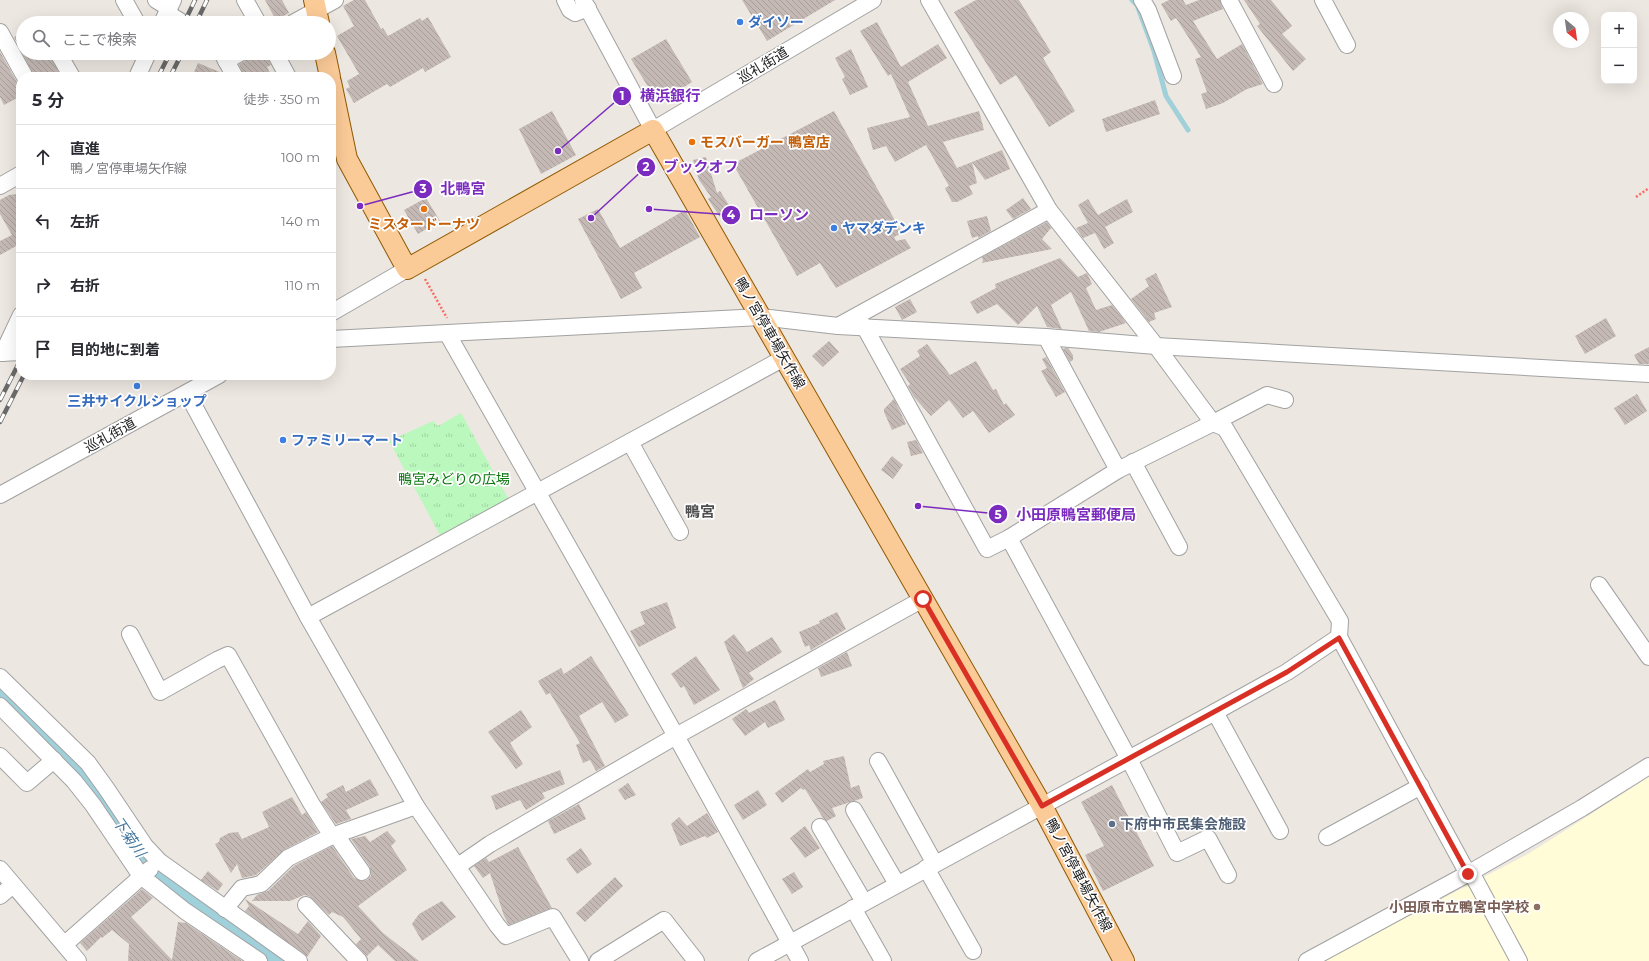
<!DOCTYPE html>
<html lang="ja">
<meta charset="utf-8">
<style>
body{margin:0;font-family:Montserrat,"Noto Sans JP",sans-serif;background:#f7f7f7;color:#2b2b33}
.controls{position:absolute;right:12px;top:12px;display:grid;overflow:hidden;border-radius:8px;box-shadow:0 4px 16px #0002}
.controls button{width:36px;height:36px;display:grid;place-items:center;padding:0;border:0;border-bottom:1px solid #e1e1e2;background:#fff;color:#2b2b33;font:20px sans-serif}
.compass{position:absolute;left:1553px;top:12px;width:36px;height:36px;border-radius:50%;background:#fff;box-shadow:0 4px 16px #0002;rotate:151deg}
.stop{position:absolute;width:12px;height:12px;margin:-9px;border:3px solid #d93025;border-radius:50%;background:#fff}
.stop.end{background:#d93025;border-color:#fff;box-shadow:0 1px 4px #0008}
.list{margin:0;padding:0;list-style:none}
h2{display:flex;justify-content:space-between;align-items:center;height:52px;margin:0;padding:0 16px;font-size:17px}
h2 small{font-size:13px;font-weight:400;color:#7c7c81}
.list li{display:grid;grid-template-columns:26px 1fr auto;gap:12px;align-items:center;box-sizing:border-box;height:64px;padding:0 16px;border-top:1px solid #e1e1e2}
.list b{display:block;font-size:15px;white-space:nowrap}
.list p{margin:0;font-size:13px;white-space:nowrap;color:#7c7c81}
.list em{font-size:13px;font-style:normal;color:#7c7c81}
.icon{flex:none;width:22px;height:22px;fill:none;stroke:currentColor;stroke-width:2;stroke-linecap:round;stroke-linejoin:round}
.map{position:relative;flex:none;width:1649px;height:961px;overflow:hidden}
.search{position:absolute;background:#fff;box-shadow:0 4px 16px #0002;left:16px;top:16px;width:320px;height:44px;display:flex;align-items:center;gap:10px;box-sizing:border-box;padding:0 14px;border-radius:22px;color:#7c7c81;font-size:15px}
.panel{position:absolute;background:#fff;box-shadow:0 4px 16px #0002;left:16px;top:72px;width:320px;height:308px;border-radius:16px}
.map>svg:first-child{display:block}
.education{fill:#fffcd7}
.park{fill:url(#park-tufts)}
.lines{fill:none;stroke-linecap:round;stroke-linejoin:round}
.stream{stroke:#a0d0da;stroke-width:5}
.river{stroke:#a0d0da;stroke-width:29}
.building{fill:url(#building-back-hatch)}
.minor-casing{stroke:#a2a2a2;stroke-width:18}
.major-casing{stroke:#905902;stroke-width:22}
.path{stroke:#f86c65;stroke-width:2.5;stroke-dasharray:2 2;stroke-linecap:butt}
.minor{stroke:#fff;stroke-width:16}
.major{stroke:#faca97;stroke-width:20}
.rail-casing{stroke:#696969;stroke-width:4.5}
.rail{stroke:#fff;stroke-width:3;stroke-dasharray:9;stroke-linecap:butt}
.route{stroke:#d93025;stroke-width:5}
.shop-dot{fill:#3f7fe0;stroke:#fff;stroke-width:1.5}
.food-dot{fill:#e8710a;stroke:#fff;stroke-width:1.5}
.service-dot{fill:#5c6f8a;stroke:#fff;stroke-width:1.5}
.education-dot{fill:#8d6e63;stroke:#fff;stroke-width:1.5}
.labels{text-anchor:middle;stroke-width:3.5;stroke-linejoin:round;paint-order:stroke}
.shop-label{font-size:14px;font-weight:bold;fill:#366cbe;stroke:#fff;text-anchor:start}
.street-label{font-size:14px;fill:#1b1b1b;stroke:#fff}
.food-label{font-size:14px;font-weight:bold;fill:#c56008;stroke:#fff;text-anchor:start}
.park-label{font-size:14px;fill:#0c750f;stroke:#fff}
.service-label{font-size:14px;font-weight:bold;fill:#4e5e75;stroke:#fff;text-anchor:start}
.education-label{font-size:14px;font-weight:bold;fill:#785e54;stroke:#fff;text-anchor:end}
.neighbourhood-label{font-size:15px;font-weight:bold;fill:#4e4e4e;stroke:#fff}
.water-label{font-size:15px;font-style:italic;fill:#4679a0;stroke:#fff}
.leader{fill:none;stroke:#7b2cbf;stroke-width:1.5}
.callout-dot{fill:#7b2cbf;stroke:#fff;stroke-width:1.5}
.mark-label{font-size:12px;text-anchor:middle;font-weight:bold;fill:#fff}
.callout-label{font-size:15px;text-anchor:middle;font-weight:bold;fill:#7b2cbf;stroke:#fff;stroke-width:3.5;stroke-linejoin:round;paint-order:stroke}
</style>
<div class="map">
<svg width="1649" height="961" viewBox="0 0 1649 961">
<defs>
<pattern id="park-tufts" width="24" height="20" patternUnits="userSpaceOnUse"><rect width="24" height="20" fill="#bbf8bd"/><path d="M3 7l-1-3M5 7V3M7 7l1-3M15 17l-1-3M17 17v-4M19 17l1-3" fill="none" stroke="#a0d4a2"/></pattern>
<pattern id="building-back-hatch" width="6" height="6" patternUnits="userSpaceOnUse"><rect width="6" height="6" fill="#c4b9b4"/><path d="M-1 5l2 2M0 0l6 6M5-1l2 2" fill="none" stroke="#a89e9a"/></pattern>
</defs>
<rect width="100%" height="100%" fill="#ece7e0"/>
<polygon class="education" points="1649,777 1649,961 1323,961 1528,854"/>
<polygon class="park" points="461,413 509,500 441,537 389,441 433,421 438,426"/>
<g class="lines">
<polyline class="stream" points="1132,0 1137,5 1154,51 1166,96 1188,130"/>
<polyline class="river" points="0,690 70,760 107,805 136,850 160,877 278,961"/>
</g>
<g class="building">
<polygon points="265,0 282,0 289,13 276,20"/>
<polygon points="354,0 365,0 381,29 383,28 388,36 420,18 422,21 428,17 451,57 425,72 423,68 390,87 387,84 354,103 346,89 350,87 347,81 359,74 337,36 354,26 343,6"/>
<polygon points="742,0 835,0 767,41"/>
<polygon points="976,0 1019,0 1051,52 1043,58 1075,111 1049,127 1016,75 1000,85 954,12"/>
<polygon points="1169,0 1183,0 1186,5 1199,0 1220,0 1223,9 1193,21 1217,59 1242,44 1263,84 1247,89 1223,103 1206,109 1201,94 1207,92 1195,59 1201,57 1176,18 1171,21 1161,4"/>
<polygon points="1244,0 1271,0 1292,26 1282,34 1306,59 1293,71 1257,26 1260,24"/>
<polygon points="877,22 901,67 938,44 947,58 908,82 928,126 979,111 984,130 943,142 957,168 972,162 977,183 969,186 973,194 957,202 952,202 945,188 949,186 926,145 895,162 886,146 873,150 867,128 910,117 891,74 888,76 860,31"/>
<polygon points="23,32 23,53 49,53 61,77 34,77 14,37"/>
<polygon points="666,39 692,82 658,103 631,59"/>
<polygon points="851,49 868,87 850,95 842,79 845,77 835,58"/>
<polygon points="0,52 17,82 21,85 21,96 4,105 0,97"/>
<polygon points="253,53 266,53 271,65 267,67 272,77 244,77 239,64 245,61 249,55"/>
<polygon points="198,63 222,73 224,77 192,77"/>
<polygon points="1155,100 1160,114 1106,132 1102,119"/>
<polygon points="552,111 576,155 541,174 519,129"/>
<polygon points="834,111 902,233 894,237 896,241 905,239 911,248 836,288 820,263 797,276 733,164"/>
<polygon points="1002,150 1010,169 985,180 972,162"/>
<polygon points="706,157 717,193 720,191 732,210 720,217 708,199 711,197 699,180 693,160"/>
<polygon points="18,194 21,199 21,250 18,245 0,255 0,241 12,235 0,214 0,200 9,195"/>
<polygon points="426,198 440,221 418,234 404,210"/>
<polygon points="1023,198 1031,209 1013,219 1006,210"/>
<polygon points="1088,199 1098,215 1127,199 1133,212 1105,227 1114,243 1104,249 1095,233 1083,238 1076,228 1088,223 1078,205"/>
<polygon points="598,209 620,248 685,210 700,237 634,273 642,288 621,299 578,219"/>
<polygon points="987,216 991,231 978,238 978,236 972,238 967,221"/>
<polygon points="1047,222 1051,228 1042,239 1052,249 982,263 983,261 982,257"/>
<polygon points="1060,258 1078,277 1087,273 1092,284 1086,288 1096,310 1112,305 1126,323 1099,332 1089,331 1071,292 1051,305 1062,329 1047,327 1037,306 1018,325 997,304 977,314 970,302 996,288 995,284"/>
<polygon points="1156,273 1172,307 1154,313 1156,319 1149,322 1131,299 1149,286 1145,279"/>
<polygon points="910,299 917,312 902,320 895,307"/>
<polygon points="1606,318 1616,336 1585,354 1575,336"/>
<polygon points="829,341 839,352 823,367 812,356"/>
<polygon points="927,344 950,375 976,361 993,390 996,389 1004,405 1006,403 1015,415 989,433 973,411 963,418 949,400 931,416 914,397 908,386 910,384 900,369 920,356 917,351"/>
<polygon points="1649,347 1649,364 1639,364 1634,355"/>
<polygon points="1065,348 1068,348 1073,355 1073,360 1070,362 1063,349"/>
<polygon points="1046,357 1065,392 1056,397 1041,371 1047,368 1042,359"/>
<polygon points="1637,394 1647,411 1625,425 1614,408"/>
<polygon points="894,399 906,424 892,430 884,412 884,409"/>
<polygon points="916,440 923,453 911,456 907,442"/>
<polygon points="892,456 903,465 893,479 881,470"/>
<polygon points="667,602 676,628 639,647 630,631 645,624 640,612"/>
<polygon points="837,612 846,629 811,650 809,645 805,647 799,632 820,623 819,621"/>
<polygon points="734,634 747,652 772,637 782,652 749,673 754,679 743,688 724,642"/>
<polygon points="847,652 852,666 821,677 818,668"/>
<polygon points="591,656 629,715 615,723 602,702 579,716 605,766 596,771 590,760 583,763 576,745 580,743 550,693 546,695 538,681 561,668 564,674"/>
<polygon points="696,656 720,690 694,705 684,686 681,688 671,674"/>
<polygon points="775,700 785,720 768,728 765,722 745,736 732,719 746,709 749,713"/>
<polygon points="521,710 532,727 510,743 523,764 516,769 488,732"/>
<polygon points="844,756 851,788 859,785 863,798 832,808 836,816 827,821 823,818 805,789 803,790 801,788 782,803 775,793 808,769 810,772 824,764 823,761"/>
<polygon points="560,770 565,784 542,793 545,798 526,810 520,800 496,810 491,796"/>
<polygon points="370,779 379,795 346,810 351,819 336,824 321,802 328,797 326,794 343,785 346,792"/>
<polygon points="628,783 636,795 625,800 618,790"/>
<polygon points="1112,785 1154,866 1103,891 1085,855 1104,846 1081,802"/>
<polygon points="758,790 767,805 743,820 734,805"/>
<polygon points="292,797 302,815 306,812 318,832 284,850 256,875 242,878 237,864 231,873 215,844 219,842 220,838 229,833 238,832 242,839 269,827 262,812"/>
<polygon points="579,804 586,819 554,834 548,821"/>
<polygon points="707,813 718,832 707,838 705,836 680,846 671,824 679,817 687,826"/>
<polygon points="805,826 820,848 805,858 790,838"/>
<polygon points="387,831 396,841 391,846 407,870 358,906 383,933 419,961 395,961 378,945 367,956 356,944 361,939 343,917 332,912 329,915 309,896 304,895 290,901 252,901 257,895 268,891 294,866 332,846 354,878 362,881 367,880 371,876 370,867 351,839 365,836 370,842"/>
<polygon points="518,847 552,908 509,925 504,916 490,873 483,878 474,866 486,858 489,862"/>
<polygon points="581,848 592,864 577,874 566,859"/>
<polygon points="208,871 223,884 218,891 201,880"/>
<polygon points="794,872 803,887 792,894 782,879"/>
<polygon points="615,877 623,886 585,922 576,913"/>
<polygon points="142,889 153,898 131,917 172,960 178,922 186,923 242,961 128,961 129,944 112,930 102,938 101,937 87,951 80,943"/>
<polygon points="245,899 298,934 308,921 321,936 307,957 245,911 249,906"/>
<polygon points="442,901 456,917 422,941 412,924 419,914"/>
</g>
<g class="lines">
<g class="minor-casing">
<g id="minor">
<polyline points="124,0 137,23"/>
<polyline points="156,0 169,8"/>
<polyline points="245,0 258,23"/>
<polyline points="565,0 570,10 575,13 588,8"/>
<polyline points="583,0 653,130 873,0"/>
<polyline points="929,0 1049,210 1156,346 1213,423 1267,395 1285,400"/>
<polyline points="1142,0 1148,10 1173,76"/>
<polyline points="1229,0 1274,84"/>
<polyline points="1323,0 1347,45"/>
<polyline points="167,13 183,23"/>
<polyline points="162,23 173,0"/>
<polyline points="293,23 335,0"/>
<polyline points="0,32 25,77"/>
<polyline points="58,53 72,77"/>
<polyline points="222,53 235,77"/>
<polyline points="275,53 288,77"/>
<polyline points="226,61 240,53"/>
<polyline points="137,77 148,53"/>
<polyline points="0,186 21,174"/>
<polyline points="331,313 407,269"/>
<polyline points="840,325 1049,210"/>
<polyline points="447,333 676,736 800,961"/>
<polyline points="1046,337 1118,470"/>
<polyline points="331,339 761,317 838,326 1046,337 1156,346 1649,374"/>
<polyline points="0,353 21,352"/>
<polyline points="3,353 21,315"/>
<polyline points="187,393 308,617 416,806 497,925 506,936 553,917 580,961"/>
<polyline points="630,442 680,532"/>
<polyline points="1133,462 1179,547"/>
<polyline points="0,495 219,375"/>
<polyline points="1009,538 1129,759 1177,853 1208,838 1228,875"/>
<polyline points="1599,585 1649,657"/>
<polyline points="308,617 784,358"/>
<polyline points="130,634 160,692 217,660 228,655 311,803 332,836"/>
<polyline points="1339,637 1468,874"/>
<polyline points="0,677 88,763 106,788 145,846 159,861 299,961"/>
<polyline points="0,706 74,781 93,805 141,876 185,911 259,961"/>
<polyline points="1215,712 1280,831"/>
<polyline points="0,756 27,783 54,760"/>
<polyline points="878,761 935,864"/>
<polyline points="854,810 897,884"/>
<polyline points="820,827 864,902"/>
<polyline points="336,835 362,872"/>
<polyline points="1327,837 1421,786"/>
<polyline points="458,866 490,844 676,736 923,599"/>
<polyline points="926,868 973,951"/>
<polyline points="0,869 78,961"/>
<polyline points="1471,872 1519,961"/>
<polyline points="0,896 13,885"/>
<polyline points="306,905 359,961"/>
<polyline points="853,908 883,961"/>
<polyline points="225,909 242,888 261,884 288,858 332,836 416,806"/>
<polyline points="65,944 150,869"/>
<polyline points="598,961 664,920 696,961"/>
<polyline points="757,961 1215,712 1287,672 1339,637 1340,621 1225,428 1213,423 1118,470 1009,538 987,549 864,326"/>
<polyline points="1307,961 1471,872 1582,808 1649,766"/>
</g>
</g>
<g class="major-casing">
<g id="major">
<polyline points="314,0 319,23"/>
<polyline points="325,53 330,77"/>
<polyline points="331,82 347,159 407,269 653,130 1042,806 1124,961"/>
</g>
</g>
<g class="path">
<polyline points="1636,197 1649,188"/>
<polyline points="425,279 447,318"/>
</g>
<use href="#minor" class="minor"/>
<use href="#major" class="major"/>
<g class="rail-casing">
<g id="rail">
<polyline points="184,23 195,0"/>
<polyline points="196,23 207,0"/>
<polyline points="158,77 170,53"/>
<polyline points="170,77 182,53"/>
<polyline points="0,400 21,359"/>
<polyline points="0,422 24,375"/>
</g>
</g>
<use href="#rail" class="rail"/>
</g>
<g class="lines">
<polyline class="route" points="923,599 1042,806 1287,672 1339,638 1468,874"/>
</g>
<g class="shop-dot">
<circle cx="740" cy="22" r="4"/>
<circle cx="834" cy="228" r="4"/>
<circle cx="137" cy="386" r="4"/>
<circle cx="283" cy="440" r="4"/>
</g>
<g class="food-dot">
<circle cx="692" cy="142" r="4"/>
<circle cx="424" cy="209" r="4"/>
</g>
<circle class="service-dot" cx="1112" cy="824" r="4"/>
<circle class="education-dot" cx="1537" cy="907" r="4"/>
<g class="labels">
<g class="shop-label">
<text x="748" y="27">ダイソー</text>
<text x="842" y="233">ヤマダデンキ</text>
<text x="137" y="406" text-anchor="middle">三井サイクルショップ</text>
<text x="291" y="445">ファミリーマート</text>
</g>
<g class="street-label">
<text transform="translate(763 65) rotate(-31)" y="5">巡礼街道</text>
<text transform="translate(770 333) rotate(60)" y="5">鴨ノ宮停車場矢作線</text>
<text transform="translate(110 435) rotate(-29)" y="5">巡礼街道</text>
<text transform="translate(1079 875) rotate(62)" y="5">鴨ノ宮停車場矢作線</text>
</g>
<g class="food-label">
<text x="700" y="147">モスバーガー 鴨宮店</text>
<text x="424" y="229" text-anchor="middle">ミスタードーナツ</text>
</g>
<g class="park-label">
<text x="454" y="484">鴨宮みどりの広場</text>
</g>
<g class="service-label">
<text x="1120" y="829">下府中市民集会施設</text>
</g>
<g class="education-label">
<text x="1529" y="912">小田原市立鴨宮中学校</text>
</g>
<g class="neighbourhood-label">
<text x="700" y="517">鴨宮</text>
</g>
<g class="water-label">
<text transform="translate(129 837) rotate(55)" y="5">下菊川</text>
</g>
</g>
<path class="leader" d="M558 151L622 96M591 218L646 167M360 206L423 189M649 209L731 215M918 506L998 514"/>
<g class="callout-dot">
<circle cx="558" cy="151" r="4"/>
<circle cx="591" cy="218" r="4"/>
<circle cx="360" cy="206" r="4"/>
<circle cx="649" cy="209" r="4"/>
<circle cx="918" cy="506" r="4"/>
<circle cx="622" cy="96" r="10"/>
<circle cx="646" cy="167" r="10"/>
<circle cx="423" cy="189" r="10"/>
<circle cx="731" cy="215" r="10"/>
<circle cx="998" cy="514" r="10"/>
</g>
<g class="mark-label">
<text x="622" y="100">1</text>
<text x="646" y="171">2</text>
<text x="423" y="193">3</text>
<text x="731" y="219">4</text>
<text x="998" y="519">5</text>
</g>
<g class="callout-label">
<text x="670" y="101">横浜銀行</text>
<text x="701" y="172">ブックオフ</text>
<text x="463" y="194">北鴨宮</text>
<text x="779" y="220">ローソン</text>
<text x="1076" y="520">小田原鴨宮郵便局</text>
</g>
</svg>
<div class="controls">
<button>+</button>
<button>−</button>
</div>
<svg class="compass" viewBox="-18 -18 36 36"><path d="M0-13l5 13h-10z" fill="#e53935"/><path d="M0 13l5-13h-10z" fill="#7c7c81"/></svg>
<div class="stop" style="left:923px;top:599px"></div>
<div class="stop end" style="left:1468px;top:874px"></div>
<div class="search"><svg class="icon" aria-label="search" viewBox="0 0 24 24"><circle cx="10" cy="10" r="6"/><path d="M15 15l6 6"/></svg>ここで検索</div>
<section class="panel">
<h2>5 分<small>徒歩 · 350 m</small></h2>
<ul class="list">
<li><svg class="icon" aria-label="ahead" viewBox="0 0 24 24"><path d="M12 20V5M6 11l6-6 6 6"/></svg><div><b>直進</b><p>鴨ノ宮停車場矢作線</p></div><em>100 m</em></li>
<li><svg class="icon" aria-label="left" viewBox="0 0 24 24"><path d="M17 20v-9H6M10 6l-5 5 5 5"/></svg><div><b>左折</b></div><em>140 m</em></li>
<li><svg class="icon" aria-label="right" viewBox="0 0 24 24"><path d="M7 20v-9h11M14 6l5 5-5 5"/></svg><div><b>右折</b></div><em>110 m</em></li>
<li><svg class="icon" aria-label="arrive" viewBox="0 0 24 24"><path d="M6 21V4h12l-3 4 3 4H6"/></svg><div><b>目的地に到着</b></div></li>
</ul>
</section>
</div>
